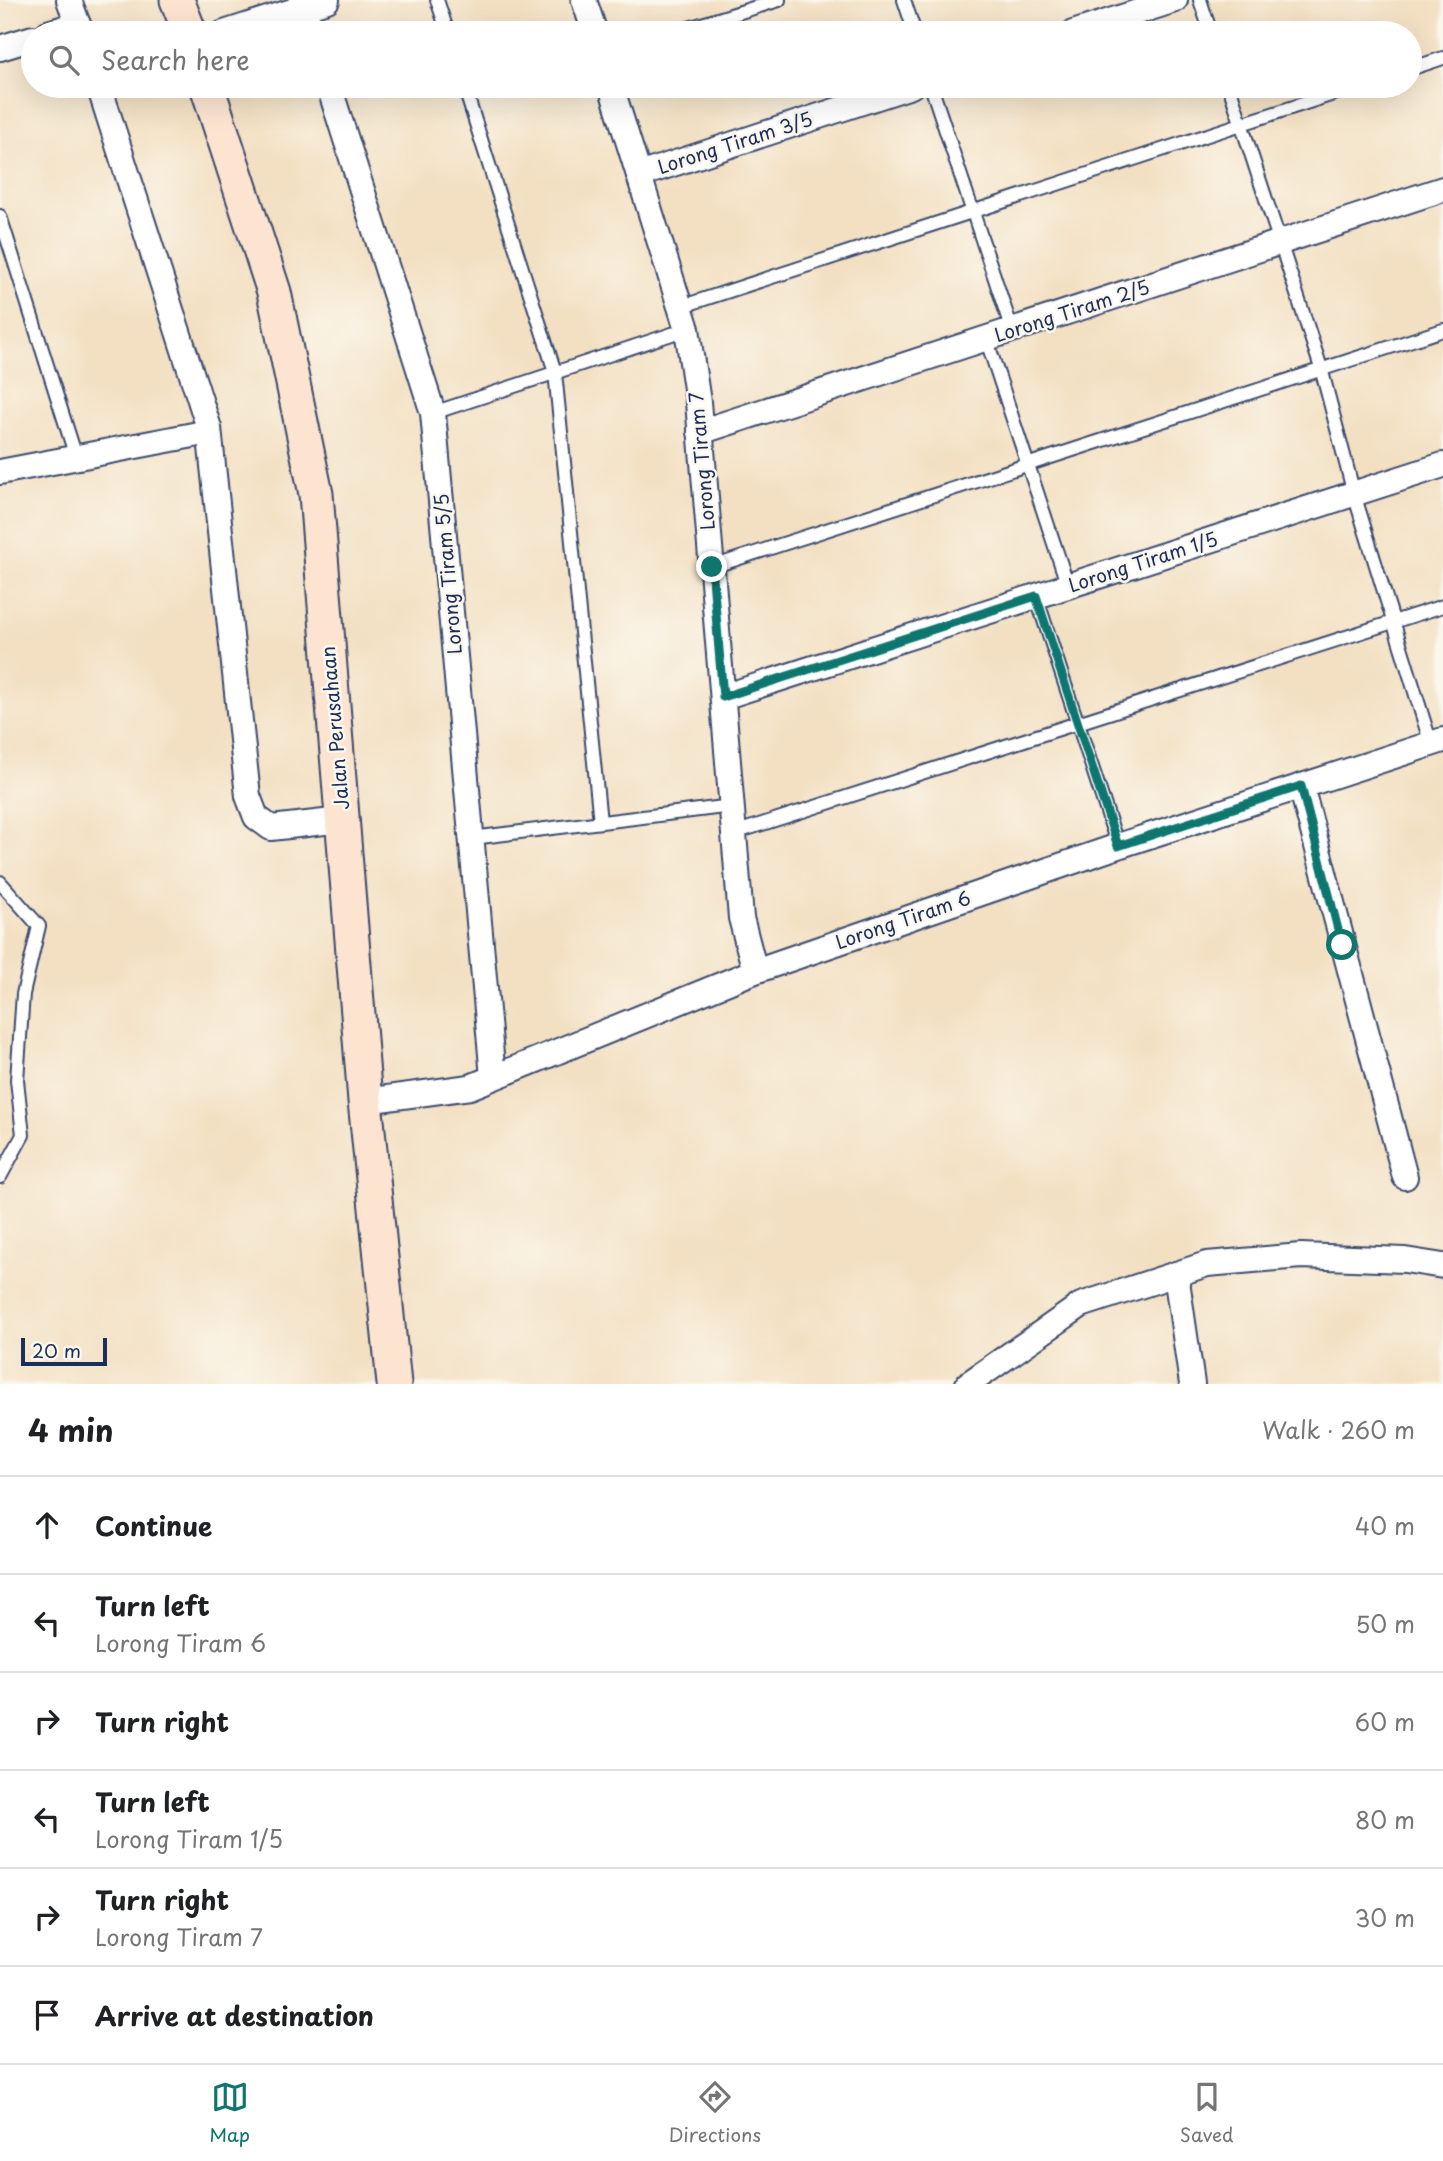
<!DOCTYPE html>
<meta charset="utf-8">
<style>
body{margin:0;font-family:"Playpen Sans",sans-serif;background:#f2f2f2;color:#202124}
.scale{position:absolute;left:21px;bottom:18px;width:86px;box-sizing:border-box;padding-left:7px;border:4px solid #1b2f5e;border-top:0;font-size:19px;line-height:24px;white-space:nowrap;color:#1b2f5e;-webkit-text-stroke:5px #fbf7ec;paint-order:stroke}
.stop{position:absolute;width:21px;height:21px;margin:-16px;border:5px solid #0f766e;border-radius:50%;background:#fff}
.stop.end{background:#0f766e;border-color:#fff;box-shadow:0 2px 7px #0008}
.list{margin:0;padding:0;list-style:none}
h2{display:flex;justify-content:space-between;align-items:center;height:91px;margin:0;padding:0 28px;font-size:30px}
h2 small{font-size:23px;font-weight:400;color:#757577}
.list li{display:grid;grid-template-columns:46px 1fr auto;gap:21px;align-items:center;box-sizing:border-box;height:98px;padding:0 28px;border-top:2px solid #e0e0e0}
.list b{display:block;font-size:26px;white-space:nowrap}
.list p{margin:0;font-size:23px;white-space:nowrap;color:#757577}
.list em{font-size:23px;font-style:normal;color:#757577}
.icon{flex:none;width:38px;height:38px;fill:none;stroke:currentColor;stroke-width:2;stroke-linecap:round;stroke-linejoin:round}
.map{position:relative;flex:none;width:1443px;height:1384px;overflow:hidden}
.search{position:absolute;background:#fff;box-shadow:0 7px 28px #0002;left:21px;right:21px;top:21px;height:77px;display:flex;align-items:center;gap:18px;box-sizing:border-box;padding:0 24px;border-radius:38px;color:#757577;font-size:26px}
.sheet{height:679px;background:#fff}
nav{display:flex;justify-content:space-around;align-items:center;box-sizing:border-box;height:98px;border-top:2px solid #e0e0e0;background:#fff;font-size:19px;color:#757577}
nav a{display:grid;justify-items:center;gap:4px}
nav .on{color:#0f766e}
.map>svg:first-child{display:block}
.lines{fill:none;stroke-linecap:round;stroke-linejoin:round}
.lane-casing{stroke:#3b4a6d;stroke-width:16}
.street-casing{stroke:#3b4a6d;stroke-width:28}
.secondary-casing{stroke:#3b4a6d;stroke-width:37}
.lane{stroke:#fff;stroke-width:12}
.street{stroke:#fff;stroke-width:24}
.secondary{stroke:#fde4d1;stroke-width:33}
.route{stroke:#0f766e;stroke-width:9}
.labels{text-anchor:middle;stroke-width:5;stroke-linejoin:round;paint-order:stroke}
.street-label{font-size:19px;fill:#1b2f5e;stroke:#fbf7ec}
</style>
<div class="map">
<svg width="1443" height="1384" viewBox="0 0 1443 1384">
<rect width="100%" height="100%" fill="#fbf7ec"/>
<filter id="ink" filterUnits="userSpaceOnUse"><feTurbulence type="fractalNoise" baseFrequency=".0143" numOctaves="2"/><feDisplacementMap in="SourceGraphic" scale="14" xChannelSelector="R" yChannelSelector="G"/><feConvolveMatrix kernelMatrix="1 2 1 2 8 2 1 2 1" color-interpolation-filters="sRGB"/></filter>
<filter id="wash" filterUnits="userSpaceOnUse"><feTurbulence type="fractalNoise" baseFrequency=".00686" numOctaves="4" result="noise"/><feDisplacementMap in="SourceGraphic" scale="28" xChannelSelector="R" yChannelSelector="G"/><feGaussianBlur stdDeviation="1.57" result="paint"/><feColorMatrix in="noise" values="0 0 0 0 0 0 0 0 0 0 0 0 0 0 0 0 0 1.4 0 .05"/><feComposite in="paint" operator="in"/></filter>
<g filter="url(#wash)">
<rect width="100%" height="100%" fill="#f3e0c3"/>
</g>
<g filter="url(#ink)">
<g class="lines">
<g class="lane-casing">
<g id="lane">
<polyline points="437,0 448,33"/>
<polyline points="904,0 915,33"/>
<polyline points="1200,0 1211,33"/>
<polyline points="673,33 779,0"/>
<polyline points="1410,69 1443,58"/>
<polyline points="464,86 555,372 600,822"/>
<polyline points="931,86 1012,330"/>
<polyline points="1229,86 1321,368 1354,494 1431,744"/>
<polyline points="0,216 76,457"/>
<polyline points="680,307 1358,86"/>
<polyline points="986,338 1068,586"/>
<polyline points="433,413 687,329"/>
<polyline points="712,567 1443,330"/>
<polyline points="1036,596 1118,846"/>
<polyline points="734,833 1443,606"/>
<polyline points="472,838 732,806"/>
<polyline points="0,882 39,926 23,994 17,1080 23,1135 0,1177"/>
</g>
</g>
<g class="street-casing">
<g id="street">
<polyline points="69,0 81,33"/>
<polyline points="301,0 312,33"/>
<polyline points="584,0 595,33"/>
<polyline points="48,33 78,24"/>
<polyline points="224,33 327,0"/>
<polyline points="1073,33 1175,0"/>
<polyline points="0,48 33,38"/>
<polyline points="99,86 209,428 248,796 256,817 271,828 342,820"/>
<polyline points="329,86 433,413 493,1077"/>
<polyline points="611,86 687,329 698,402 741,918 755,971"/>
<polyline points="639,175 911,86"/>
<polyline points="700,432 1443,189"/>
<polyline points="0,472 209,432"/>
<polyline points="723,697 1443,465"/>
<polyline points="1301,786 1405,1177"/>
<polyline points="365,1101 470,1087 755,971 1118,846 1443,740"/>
<polyline points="1176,1274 1192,1384"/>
<polyline points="968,1384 1081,1305 1207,1264 1301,1256 1405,1260 1443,1266"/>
</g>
</g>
<g class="secondary-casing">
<g id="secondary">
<polyline points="177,0 190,33"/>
<polyline points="207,86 274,292 316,494 365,1101 394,1384"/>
</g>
</g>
<use href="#lane" class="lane"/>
<use href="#street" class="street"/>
<use href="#secondary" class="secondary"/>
</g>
</g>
<g class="lines" filter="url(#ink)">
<polyline class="route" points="712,567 723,697 1036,596 1118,846 1301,786 1342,945"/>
</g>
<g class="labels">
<g class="street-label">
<text transform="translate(735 143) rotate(-18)" y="7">Lorong Tiram 3/5</text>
<text transform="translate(1072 311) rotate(-18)" y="7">Lorong Tiram 2/5</text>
<text transform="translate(702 461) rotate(-95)" y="7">Lorong Tiram 7</text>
<text transform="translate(1143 562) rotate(-18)" y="7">Lorong Tiram 1/5</text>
<text transform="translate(448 574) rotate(-95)" y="7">Lorong Tiram 5/5</text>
<text transform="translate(335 728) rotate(-95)" y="7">Jalan Perusahaan</text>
<text transform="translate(903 920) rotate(-19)" y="7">Lorong Tiram 6</text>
</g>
</g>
</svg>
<div class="scale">20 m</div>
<div class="stop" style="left:1342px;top:945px"></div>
<div class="stop end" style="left:712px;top:567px"></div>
<div class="search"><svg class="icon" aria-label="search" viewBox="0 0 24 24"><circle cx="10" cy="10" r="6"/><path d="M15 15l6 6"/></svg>Search here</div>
</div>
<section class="sheet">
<h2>4 min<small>Walk · 260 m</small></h2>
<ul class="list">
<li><svg class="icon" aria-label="ahead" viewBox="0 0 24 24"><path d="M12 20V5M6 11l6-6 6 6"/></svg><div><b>Continue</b></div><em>40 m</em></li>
<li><svg class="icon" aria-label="left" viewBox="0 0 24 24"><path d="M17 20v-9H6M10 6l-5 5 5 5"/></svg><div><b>Turn left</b><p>Lorong Tiram 6</p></div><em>50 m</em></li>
<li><svg class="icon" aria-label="right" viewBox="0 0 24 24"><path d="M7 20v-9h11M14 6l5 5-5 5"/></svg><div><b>Turn right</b></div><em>60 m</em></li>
<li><svg class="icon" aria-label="left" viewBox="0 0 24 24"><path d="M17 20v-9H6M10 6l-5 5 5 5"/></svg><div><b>Turn left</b><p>Lorong Tiram 1/5</p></div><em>80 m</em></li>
<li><svg class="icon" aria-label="right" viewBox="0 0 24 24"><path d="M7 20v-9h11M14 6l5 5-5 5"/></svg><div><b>Turn right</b><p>Lorong Tiram 7</p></div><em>30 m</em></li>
<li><svg class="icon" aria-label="arrive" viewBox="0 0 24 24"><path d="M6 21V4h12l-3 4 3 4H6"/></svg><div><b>Arrive at destination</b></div></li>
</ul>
</section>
<nav>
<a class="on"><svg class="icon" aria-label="map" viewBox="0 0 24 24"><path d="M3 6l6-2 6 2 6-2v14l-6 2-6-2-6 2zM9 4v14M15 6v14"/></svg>Map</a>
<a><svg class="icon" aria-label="directions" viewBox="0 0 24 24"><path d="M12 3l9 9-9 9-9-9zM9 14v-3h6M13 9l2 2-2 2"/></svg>Directions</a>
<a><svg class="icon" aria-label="saved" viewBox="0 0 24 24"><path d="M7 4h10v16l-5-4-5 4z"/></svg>Saved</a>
</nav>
